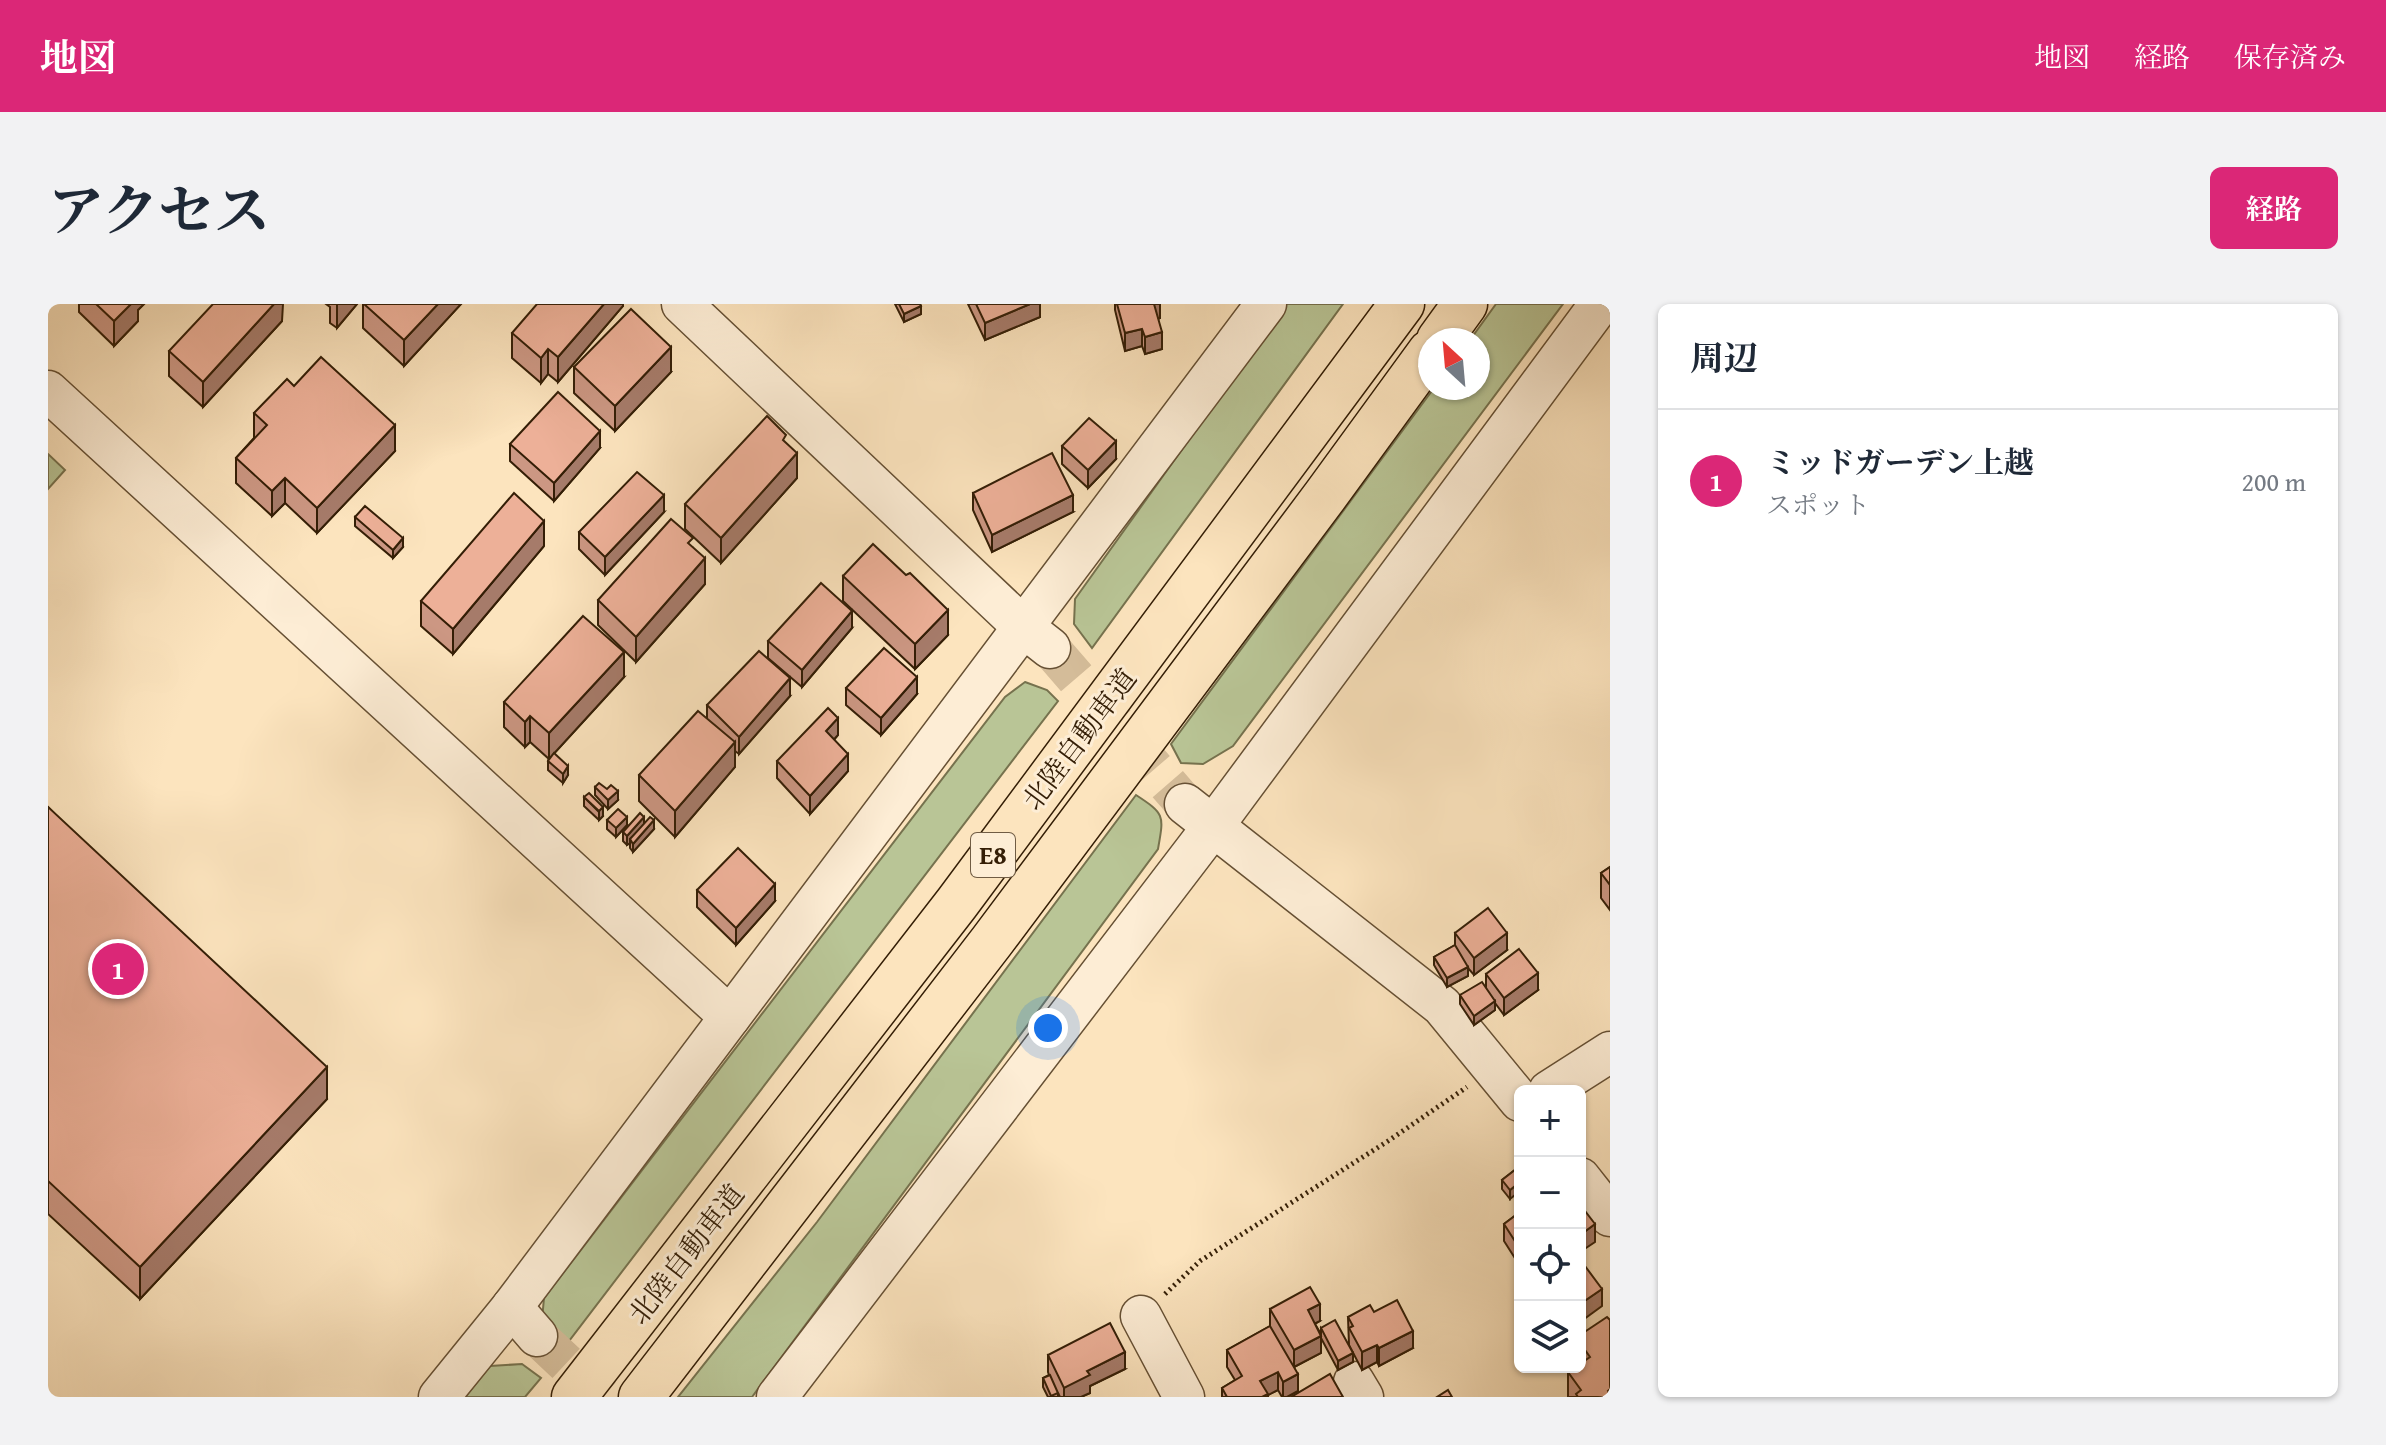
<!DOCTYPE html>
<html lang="ja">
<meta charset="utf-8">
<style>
body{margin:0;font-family:"Gentium Book Plus","Noto Serif JP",serif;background:#f2f2f3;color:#1f2937}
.controls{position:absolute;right:24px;bottom:24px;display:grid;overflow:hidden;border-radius:12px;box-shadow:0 2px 6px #0004}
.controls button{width:72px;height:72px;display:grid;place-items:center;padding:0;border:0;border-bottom:2px solid #e0e1e3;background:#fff;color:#1f2937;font:40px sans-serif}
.compass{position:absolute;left:1370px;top:24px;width:72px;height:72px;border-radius:50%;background:#fff;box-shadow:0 2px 6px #0004;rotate:334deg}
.you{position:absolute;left:1000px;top:724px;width:28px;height:28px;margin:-20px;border:6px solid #fff;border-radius:50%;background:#1a73e8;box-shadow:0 0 0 12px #1a73e833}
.badge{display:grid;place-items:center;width:52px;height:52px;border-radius:50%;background:#db2777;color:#fff;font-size:26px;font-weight:700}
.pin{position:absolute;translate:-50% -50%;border:4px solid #fff;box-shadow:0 2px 8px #0006}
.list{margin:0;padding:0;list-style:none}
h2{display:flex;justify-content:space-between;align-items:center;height:104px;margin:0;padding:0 32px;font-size:34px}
h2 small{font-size:26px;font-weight:400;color:#747a83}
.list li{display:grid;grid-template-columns:52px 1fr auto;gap:24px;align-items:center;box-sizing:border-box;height:144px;padding:0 32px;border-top:2px solid #e0e1e3}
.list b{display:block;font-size:30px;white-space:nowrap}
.list p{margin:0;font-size:26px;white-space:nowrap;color:#747a83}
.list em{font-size:26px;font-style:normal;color:#747a83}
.icon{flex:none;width:44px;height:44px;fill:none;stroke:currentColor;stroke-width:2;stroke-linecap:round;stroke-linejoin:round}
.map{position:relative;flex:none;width:1562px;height:1093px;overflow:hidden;border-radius:12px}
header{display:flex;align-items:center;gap:48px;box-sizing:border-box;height:112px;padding:0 40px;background:#db2777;color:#fff}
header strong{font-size:38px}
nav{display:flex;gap:44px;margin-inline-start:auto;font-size:28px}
.intro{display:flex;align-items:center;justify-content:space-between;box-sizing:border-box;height:192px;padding:0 48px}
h1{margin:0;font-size:56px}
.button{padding:20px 36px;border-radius:12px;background:#db2777;color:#fff;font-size:28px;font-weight:700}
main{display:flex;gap:48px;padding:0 48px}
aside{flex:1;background:#fff;border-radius:12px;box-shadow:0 2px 6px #0004}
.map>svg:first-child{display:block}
.green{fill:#b9c596;stroke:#76724e;stroke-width:2}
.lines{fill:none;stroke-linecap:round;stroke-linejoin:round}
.minor-tunnel{stroke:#d4bc99;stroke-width:40;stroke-dasharray:40 20;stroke-linecap:butt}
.minor-casing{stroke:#665034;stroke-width:43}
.highway-casing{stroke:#341e06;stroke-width:47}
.path{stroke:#341e06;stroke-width:5;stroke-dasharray:2 4;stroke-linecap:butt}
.minor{stroke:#fdedd5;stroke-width:40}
.highway{stroke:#fce4be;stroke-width:44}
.wall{fill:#cc9783;stroke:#341e06;stroke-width:2}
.shaded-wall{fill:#a67b6a;stroke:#341e06;stroke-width:2}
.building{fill:#edb098;stroke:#341e06;stroke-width:2}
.labels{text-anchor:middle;stroke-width:6;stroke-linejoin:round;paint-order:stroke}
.shield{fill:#fdedd5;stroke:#705c44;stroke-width:2}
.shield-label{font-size:26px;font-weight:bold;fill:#341e06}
.street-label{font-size:28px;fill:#341e06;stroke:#fdedd5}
</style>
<header>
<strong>地図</strong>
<nav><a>地図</a><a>経路</a><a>保存済み</a></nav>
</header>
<div class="intro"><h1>アクセス</h1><a class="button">経路</a></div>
<main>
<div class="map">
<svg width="1562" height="1093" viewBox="0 0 1562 1093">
<rect width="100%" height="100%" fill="#fce4be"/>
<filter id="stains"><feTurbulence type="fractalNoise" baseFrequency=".0025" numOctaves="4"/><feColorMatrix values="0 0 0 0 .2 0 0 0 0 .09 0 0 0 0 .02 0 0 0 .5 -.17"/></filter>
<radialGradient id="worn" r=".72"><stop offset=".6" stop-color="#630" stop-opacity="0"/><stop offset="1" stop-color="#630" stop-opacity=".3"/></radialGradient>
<g class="green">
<polygon points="1238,0 1295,0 1044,344 1026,320 1027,295"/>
<polygon points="1448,0 1515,0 1185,442 1155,460 1133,459 1123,440 1386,84 1430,84 1430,36 1422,36"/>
<polygon points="0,150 17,166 0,185"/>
<polygon points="977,378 999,386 1010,397 521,1037 494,1016 496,994 957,393"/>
<path d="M 1088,491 C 1117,510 1116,511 1110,545 L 704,1093 L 630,1093 L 769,918 Z"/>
<polygon points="474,1060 493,1074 477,1093 417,1093 442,1062"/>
</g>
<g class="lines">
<g class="minor-tunnel">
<polyline points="1002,344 1137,500"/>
<polyline points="489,1032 554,1093"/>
</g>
<g class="minor-casing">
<g id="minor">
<polyline points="634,0 974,322 1002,344"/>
<polyline points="0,87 682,713"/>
<polyline points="1137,500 1394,702 1472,797"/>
<polyline points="1501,787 1562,748"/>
<polyline points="1532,874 1562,912"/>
<polyline points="464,1003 489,1032"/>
<polyline points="1093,1012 1136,1093"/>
<polyline points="1306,1078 1315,1093"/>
<polyline points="391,1093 464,1003 1218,0"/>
<polyline points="729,1093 1166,521 1552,0"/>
</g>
</g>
<g class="highway-casing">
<g id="highway">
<polyline points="1391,36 1417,0"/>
<polyline points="526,1093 909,599 1354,0"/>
<polyline points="593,1093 944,637 1277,192 1382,48"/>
</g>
</g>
<polyline class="path" points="1117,990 1152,957 1340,837 1419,783"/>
<use href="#minor" class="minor"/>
<use href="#highway" class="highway"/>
</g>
<g class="wall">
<polygon points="31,0 96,0 90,6 90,17 66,42 31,8"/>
<polygon points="278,0 309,0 289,24 282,19 282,3"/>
<polygon points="315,0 413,0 356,62 315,24"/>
<polygon points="575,0 575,2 510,78 500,70 493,79 464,54 464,29"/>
<polygon points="847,0 872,0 873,10 856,18"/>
<polygon points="920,0 992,0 992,13 937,36"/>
<polygon points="1067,0 1112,0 1112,14 1110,15 1114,45 1097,50 1094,42 1077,47 1067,6"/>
<polygon points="234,1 234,17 155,103 121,72 121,47"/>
<polygon points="526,63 623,68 567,127 526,89"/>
<polygon points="246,82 347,147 269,229 237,199 224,212 188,179 188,154 206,134 206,109"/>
<polygon points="462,140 552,144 506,197 462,157"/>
<polygon points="738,140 749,174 673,259 637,225 637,200"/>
<polygon points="1014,142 1068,155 1040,184 1014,160"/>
<polygon points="925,189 1025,208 944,248 925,206"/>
<polygon points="616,208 557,271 531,245 531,228"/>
<polygon points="307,213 355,243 345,254 307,222"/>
<polygon points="496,242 405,350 373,322 373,297"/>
<polygon points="645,244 657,280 588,358 550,321 550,296"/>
<polygon points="795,272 900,331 867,365 795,297"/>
<polygon points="804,324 754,383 720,354 720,337"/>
<polygon points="576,373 501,455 482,438 477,443 456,423 456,398"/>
<polygon points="798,384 869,390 833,431 798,401"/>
<polygon points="742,392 691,450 687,447 687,463 627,533 591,497 591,471 659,415 659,401"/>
<polygon points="790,431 786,436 800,467 762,510 729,474 729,457"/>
<polygon points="500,457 520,471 515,479 500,466"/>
<polygon points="547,483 570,496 560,505 547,491"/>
<polygon points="536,493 555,512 551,516 536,502"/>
<polygon points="0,503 279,795 92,995 0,910"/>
<polygon points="559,516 579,521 568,533 559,525"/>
<polygon points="596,519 606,525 585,548 582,544 582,539 579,541 575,537 575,528"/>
<polygon points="1562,563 1562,606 1553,594 1553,569"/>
<polygon points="649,586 727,597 688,641 649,603"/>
<polygon points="1407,629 1459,646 1426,671 1420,664 1420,672 1399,683 1386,661 1386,653 1407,641"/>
<polygon points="1438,670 1490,686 1456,711 1447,699 1447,706 1426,721 1412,700 1412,691 1438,684"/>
<polygon points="1472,862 1462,895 1454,885 1454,876"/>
<polygon points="1472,908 1472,962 1456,937 1456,920"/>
<polygon points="1222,1005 1272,1017 1267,1020 1273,1030 1273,1024 1305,1058 1290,1066 1273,1034 1273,1049 1246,1063 1250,1087 1239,1093 1234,1093 1230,1086 1220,1091 1220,1093 1174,1093 1174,1084 1187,1076 1179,1063 1179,1046 1222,1022"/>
<polygon points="1326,1008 1365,1044 1331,1062 1329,1058 1314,1066 1301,1041 1300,1013"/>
<polygon points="1532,1031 1562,1093 1520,1093 1520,1068 1532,1063"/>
<polygon points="1000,1051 1077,1065 1042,1082 1042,1089 1033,1093 1012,1093 1010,1089 1010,1093 1000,1093 995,1083 995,1074 1001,1071 1000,1068"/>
</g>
<g class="shaded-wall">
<polygon points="83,0 96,0 90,6 90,17 66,42 66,17"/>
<polygon points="226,0 235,0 234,17 155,103 155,78"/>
<polygon points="289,0 309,0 289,24"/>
<polygon points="390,0 413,0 356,62 356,36"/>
<polygon points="556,0 575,0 575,2 510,78 510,53"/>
<polygon points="982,0 992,0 992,13 937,36 937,19"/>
<polygon points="1106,0 1112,0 1112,14 1106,16"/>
<polygon points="873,2 873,10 856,18 856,10"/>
<polygon points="1094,25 1094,42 1077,47 1077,29"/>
<polygon points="1114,28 1114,45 1097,50 1097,33"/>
<polygon points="623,43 623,68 567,127 567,102"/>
<polygon points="500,45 500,70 493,79 493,54"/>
<polygon points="347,121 347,147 269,229 269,204"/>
<polygon points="552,127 552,144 506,197 506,179"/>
<polygon points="1068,137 1068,155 1040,184 1040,166"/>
<polygon points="749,149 749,174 673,259 673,234"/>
<polygon points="237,174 237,199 224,212 224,187"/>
<polygon points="616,191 616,208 557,271 557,253"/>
<polygon points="1025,191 1025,208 944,248 944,231"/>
<polygon points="496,217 496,242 405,350 405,325"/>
<polygon points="355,234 355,243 345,254 345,246"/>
<polygon points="657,254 657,280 588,358 588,333"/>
<polygon points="900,306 900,331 867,365 867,340"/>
<polygon points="804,307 804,324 754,383 754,366"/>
<polygon points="576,348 576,373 501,455 501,429"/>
<polygon points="869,373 869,390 833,431 833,414"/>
<polygon points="742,374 742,392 691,450 691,433"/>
<polygon points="482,412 482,438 477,443 477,418"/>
<polygon points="790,414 790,431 778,444 778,427"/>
<polygon points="687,438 687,463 627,533 627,507"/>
<polygon points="800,450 800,467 762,510 762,492"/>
<polygon points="520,462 520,471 515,479 515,470"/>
<polygon points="570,487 570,496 560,505 560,496"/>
<polygon points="555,503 555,512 551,516 551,507"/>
<polygon points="579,513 579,521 568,533 568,524"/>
<polygon points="596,513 596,521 582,535 582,539 579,541 579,532"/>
<polygon points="606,516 606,525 585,548 585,540"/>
<polygon points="727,580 727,597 688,641 688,624"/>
<polygon points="1459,629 1459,646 1426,671 1426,654"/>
<polygon points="1420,663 1420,672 1399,683 1399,674"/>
<polygon points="1490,669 1490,686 1456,711 1456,694"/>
<polygon points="1447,697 1447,706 1426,721 1426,712"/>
<polygon points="279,763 279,795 92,995 92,963"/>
<polygon points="1472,878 1472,887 1462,895 1462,886"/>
<polygon points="1547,920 1547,938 1532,948 1532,931"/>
<polygon points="1554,985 1554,1002 1532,1018 1532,1000"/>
<polygon points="1272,1000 1272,1017 1260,1023 1260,1006"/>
<polygon points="1365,1027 1365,1044 1331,1062 1331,1044"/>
<polygon points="1273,1032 1273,1049 1246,1063 1246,1046"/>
<polygon points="1329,1041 1329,1058 1314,1066 1314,1048"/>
<polygon points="1077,1048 1077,1065 1042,1082 1042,1089 1033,1093 1016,1093 1016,1084 1039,1067"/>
<polygon points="1305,1049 1305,1058 1290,1066 1290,1057"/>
<polygon points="1230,1068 1230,1086 1220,1091 1220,1093 1212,1093 1212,1077"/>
<polygon points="1250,1070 1250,1087 1239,1093 1235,1093 1235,1078"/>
</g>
<g class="building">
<polygon points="48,0 83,0 66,17"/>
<polygon points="165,0 226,0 155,78 121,47"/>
<polygon points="316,0 390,0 356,36"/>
<polygon points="489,0 556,0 510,53 500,45 493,54 464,29"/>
<polygon points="851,0 872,0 873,2 856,10"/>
<polygon points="928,0 982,0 937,19"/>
<polygon points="1069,0 1106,0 1114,28 1097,33 1094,25 1077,29"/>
<polygon points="583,5 623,43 567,102 526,63"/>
<polygon points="273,53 347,121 269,204 237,174 224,187 188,154 219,121 206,109 239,75 246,82"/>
<polygon points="510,88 552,127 506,179 462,140"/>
<polygon points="719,112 738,131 735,136 749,149 673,234 637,200"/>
<polygon points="1041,114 1068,137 1040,166 1014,142"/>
<polygon points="1004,149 1025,191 944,231 925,189"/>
<polygon points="589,168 616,191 557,253 531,228"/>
<polygon points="466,189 496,217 405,325 373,297"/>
<polygon points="317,202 355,234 345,246 307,213"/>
<polygon points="623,215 645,234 640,239 657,254 588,333 550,296"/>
<polygon points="825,240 858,271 862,269 900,306 867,340 795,272"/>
<polygon points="773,279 804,307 754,366 720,337"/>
<polygon points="535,312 576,348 501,429 482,412 477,418 456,398"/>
<polygon points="836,344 869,373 833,414 798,384"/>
<polygon points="711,347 742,374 691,433 659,401"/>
<polygon points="780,404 790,414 778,427 800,450 762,492 729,457"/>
<polygon points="650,407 687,438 627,507 591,471"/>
<polygon points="506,449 520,462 515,470 500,457"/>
<polygon points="551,479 559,485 563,481 570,487 560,496 547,483"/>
<polygon points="541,489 555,503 551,507 536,493"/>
<polygon points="0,503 279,763 92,963 0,877"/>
<polygon points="570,505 579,513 568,524 559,516"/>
<polygon points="592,509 596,513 579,532 575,528"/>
<polygon points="602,513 606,516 585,540 582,535"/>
<polygon points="690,544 727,580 688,624 649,586"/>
<polygon points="1562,563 1562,581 1553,569"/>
<polygon points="1440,604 1459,629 1426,654 1407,629"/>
<polygon points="1407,641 1420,663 1399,674 1386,653"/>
<polygon points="1471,645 1490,669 1456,694 1438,670"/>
<polygon points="1434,678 1447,697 1426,712 1412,691"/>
<polygon points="1472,862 1472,878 1462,886 1454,876"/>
<polygon points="1534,903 1547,920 1532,931 1532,905"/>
<polygon points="1472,908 1472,945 1456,920"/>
<polygon points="1537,962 1554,985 1532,1000 1532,965"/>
<polygon points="1262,983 1272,1000 1260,1006 1273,1032 1246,1046 1222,1005"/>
<polygon points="1349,996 1365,1027 1331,1044 1329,1041 1314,1048 1301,1024 1305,1022 1300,1013 1322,1001 1326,1008"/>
<polygon points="1559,1013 1562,1016 1562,1085 1560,1087 1562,1090 1562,1093 1530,1093 1528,1090 1533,1086 1520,1068 1528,1063 1532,1063 1532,1060 1542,1053 1532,1039 1532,1031"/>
<polygon points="1287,1016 1305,1049 1290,1057 1273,1024"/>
<polygon points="1062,1019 1077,1048 1039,1067 1042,1071 1016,1084 1000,1051"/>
<polygon points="1222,1022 1250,1070 1235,1078 1230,1068 1212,1077 1220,1090 1214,1093 1179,1093 1174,1084 1194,1072 1179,1046"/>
<polygon points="1282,1070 1295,1093 1243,1093"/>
<polygon points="1002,1071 1010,1089 1003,1092 995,1074"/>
<polygon points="1400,1086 1404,1093 1389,1093"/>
</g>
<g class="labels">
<rect class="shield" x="923" y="529" width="44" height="44" rx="6"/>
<g class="shield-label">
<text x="945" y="560">E8</text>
</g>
<g class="street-label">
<text transform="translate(1031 435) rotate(-53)" y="10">北陸自動車道</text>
<text transform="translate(638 950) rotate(-52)" y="10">北陸自動車道</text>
</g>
</g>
<rect width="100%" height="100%" filter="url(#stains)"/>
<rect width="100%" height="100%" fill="url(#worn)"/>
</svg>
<div class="controls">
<button>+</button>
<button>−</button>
<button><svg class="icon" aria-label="locate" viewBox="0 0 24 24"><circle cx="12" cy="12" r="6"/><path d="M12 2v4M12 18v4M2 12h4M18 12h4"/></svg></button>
<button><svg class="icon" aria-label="layers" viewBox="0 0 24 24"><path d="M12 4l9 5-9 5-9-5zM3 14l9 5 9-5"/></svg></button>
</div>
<svg class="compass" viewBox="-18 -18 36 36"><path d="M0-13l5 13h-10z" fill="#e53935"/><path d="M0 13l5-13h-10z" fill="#747a83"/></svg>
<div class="you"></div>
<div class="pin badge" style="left:70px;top:665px">1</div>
</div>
<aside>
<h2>周辺<small></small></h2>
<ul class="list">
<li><span class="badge">1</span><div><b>ミッドガーデン上越</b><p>スポット</p></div><em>200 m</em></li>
</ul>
</aside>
</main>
